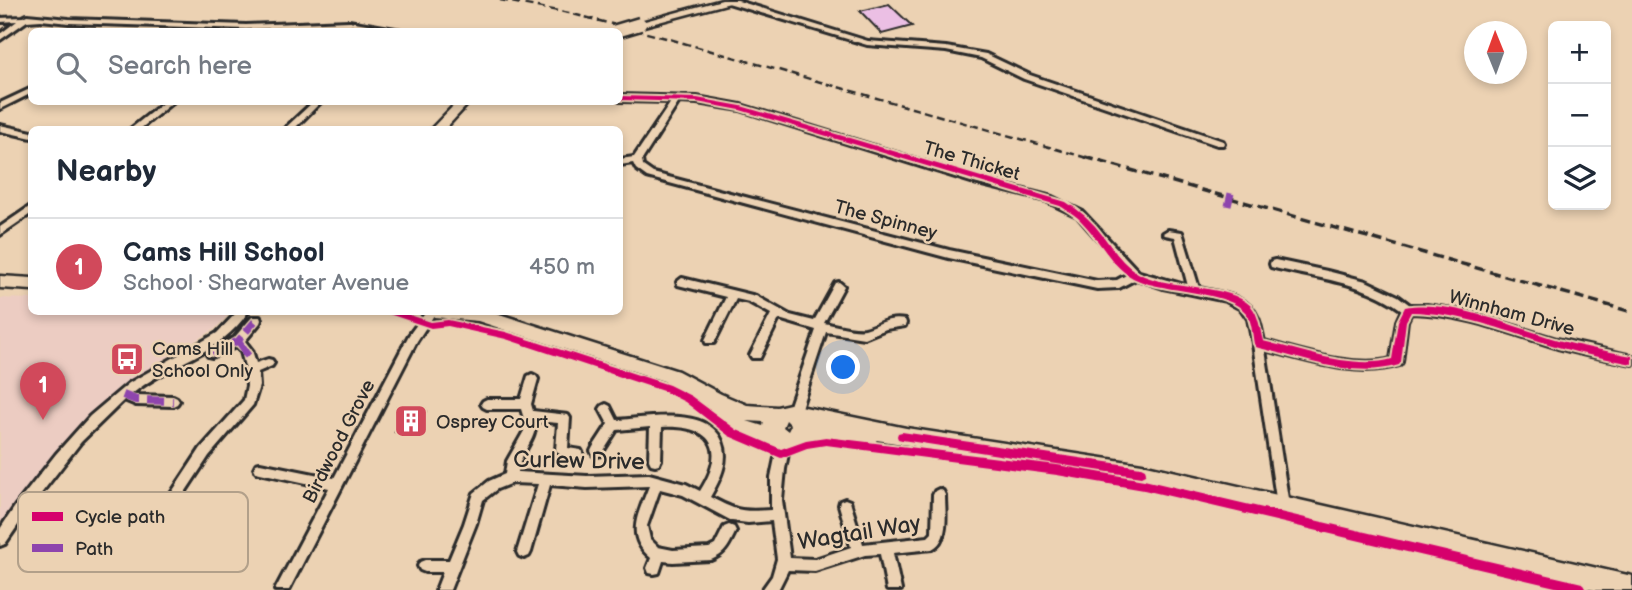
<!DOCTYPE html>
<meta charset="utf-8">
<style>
body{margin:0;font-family:"Balsamiq Sans",sans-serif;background:#f2f2f3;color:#1f2937}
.controls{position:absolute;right:21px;top:21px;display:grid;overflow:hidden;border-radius:10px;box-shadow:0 4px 10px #0003}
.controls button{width:63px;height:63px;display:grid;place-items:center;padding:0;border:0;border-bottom:2px solid #e0e1e3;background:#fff;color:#1f2937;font:35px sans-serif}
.compass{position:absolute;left:1464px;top:21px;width:63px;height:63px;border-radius:50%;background:#fff;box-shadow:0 4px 10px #0003;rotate:359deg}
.you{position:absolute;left:844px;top:368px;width:24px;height:24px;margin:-18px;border:5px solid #fff;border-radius:50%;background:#1a73e8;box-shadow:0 0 0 10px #1a73e833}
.badge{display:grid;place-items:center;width:46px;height:46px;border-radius:50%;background:#d1495b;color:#fff;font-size:23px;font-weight:700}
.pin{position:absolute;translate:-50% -58px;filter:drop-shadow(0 2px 4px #0008)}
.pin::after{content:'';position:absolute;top:37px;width:24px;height:21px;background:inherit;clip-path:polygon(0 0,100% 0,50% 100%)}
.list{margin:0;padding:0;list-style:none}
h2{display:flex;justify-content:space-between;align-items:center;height:91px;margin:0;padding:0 28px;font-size:30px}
h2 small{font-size:23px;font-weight:400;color:#747a83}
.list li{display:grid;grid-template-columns:46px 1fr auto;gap:21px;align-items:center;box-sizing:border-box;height:98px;padding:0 28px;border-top:2px solid #e0e1e3}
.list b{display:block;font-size:26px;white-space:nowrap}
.list p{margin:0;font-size:23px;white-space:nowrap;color:#747a83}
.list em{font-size:23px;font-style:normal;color:#747a83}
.icon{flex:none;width:38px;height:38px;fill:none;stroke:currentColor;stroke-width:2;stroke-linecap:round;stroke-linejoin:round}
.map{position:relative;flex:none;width:1632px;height:590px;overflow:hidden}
.search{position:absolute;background:#fff;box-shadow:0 4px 10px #0003;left:28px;top:28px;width:595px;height:77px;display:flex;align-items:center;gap:18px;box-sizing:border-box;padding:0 24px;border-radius:10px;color:#747a83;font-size:26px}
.panel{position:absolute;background:#fff;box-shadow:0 4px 10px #0003;left:28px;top:126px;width:595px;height:189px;border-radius:10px}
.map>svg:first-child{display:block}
.built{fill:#ecccc2}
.building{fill:#ebbfe4;stroke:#2b2b2b;stroke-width:2}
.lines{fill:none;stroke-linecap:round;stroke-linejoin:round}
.street-casing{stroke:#2b2b2b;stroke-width:6}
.secondary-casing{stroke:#2b2b2b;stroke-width:5}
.primary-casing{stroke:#2b2b2b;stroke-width:5}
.street{fill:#ecd2b3;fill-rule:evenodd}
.secondary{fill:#ecd2b3;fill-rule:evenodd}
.primary{fill:#ecd2b3;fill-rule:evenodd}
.rail-far1{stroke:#2b2b2b;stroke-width:2.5;stroke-dasharray:8 4.5;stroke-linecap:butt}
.rail{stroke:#2b2b2b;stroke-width:3.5;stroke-dasharray:10 5;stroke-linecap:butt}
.secondary-bridge-casing{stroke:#2b2b2b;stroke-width:17;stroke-linecap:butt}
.secondary-bridge{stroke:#ecd2b3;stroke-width:12}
.quiet-far1{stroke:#8e44ad;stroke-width:7;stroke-dasharray:13 7;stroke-linecap:butt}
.quiet{stroke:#8e44ad;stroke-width:8;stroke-dasharray:17 8;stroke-linecap:butt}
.cycleway-casing{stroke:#ecd2b3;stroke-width:4}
.cycleway{fill:#d6006c;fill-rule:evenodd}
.labels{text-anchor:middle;stroke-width:5;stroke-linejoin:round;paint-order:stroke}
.street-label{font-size:19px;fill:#2b2b2b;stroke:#ecd2b3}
.poi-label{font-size:19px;fill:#2b2b2b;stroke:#ecd2b3;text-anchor:start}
.near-street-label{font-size:23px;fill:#2b2b2b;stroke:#ecd2b3}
.key{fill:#ecd2b3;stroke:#b2a08a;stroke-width:2}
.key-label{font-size:19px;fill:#2b2b2b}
</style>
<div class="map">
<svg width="1632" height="590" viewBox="0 0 1632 590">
<rect width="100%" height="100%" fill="#ecd2b3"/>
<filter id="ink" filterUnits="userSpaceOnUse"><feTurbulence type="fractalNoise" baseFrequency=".0143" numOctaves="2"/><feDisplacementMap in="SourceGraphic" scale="14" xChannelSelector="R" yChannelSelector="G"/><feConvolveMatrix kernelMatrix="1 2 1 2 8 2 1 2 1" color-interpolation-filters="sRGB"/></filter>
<g filter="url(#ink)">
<polygon class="built" points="0,298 31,299 32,312 231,312 215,329 161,361 101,406 58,451 0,530"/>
<g class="building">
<polygon points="889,4 912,26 882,34 860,11"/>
<polygon points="405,410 426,411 416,433 395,432"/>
</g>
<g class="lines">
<g class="street-casing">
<g id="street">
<polygon points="728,0 735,0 868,41 946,47 986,54 1030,75 1223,141 1224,143 1223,145 1217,145 1024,79 981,58 946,51 867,45 728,3"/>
<polygon points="27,15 69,19 246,25 349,21 413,32 391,32 349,25 246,29 69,23 41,20 27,21 0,40 0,34 17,21 0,22 0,18 23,17"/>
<polygon points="32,88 32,93 0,109 0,103"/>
<path d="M 620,95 L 697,97 L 741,105 L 979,178 L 1052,197 L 1083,212 L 1139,272 L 1188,286 L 1175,237 L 1165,235 L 1163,233 L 1168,230 L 1182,232 L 1199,288 C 1221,293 1249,295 1258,318 C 1261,325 1262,334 1264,341 C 1301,350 1354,369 1391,359 L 1397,321 L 1402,310 C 1363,281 1317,279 1271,267 L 1270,264 L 1271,261 L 1275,260 L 1327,271 L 1366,281 L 1398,296 L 1410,305 L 1427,305 L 1465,311 L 1557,339 L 1632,356 L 1632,364 C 1607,359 1582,355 1558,348 C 1509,333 1463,314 1411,313 L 1407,321 L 1402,362 L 1400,365 C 1356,379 1308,360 1265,350 L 1289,505 L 1288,509 L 1283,511 L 1278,509 L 1277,505 L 1253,344 L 1248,319 L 1241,309 L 1226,301 L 1163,288 L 1136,279 L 1119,288 L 1097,289 L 949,258 L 647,177 L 636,169 L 633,163 L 620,165 L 620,159 L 634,157 L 671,102 L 620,101 ZM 679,102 L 697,103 L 740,110 L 974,183 L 1046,201 L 1077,216 L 1128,274 L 1117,280 L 1097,281 L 949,250 L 653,173 L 643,166 L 642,160 Z"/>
<polygon points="164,102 173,102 139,130 129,130"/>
<polygon points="313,102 321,102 293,130 283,130"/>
<polygon points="0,125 32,132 32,138 0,131"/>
<polygon points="32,205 32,213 0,235 0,227"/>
<path d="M 682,278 L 756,296 L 790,315 L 814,321 L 835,283 L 839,282 L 844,286 L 824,323 C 834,325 855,331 865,329 C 880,325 886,317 905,320 L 906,323 L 905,326 L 886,329 L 864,338 L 826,332 L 799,414 L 797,417 L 793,419 L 789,417 L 787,414 L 816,330 L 779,319 L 760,358 L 752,358 L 750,355 L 771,314 L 749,302 L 736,299 L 714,343 L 706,343 L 705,340 L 726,297 L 678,285 L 677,282 Z"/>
<path d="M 237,312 L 248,312 C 221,354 169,363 132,394 L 136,395 L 173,396 L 177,398 L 179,401 L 177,404 L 173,406 L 136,405 L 124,400 L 81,442 L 33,504 L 62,506 L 106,499 L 154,500 L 170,495 L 201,448 L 244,400 L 247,386 L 246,370 L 241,352 L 236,347 L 212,357 L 208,356 L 206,353 L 208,350 L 234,338 L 252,317 L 260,317 L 261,320 L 260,323 L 245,341 L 252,350 L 256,363 L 268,359 L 272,360 L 274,363 L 272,366 L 258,372 L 259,386 L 253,405 L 209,456 L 178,503 L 154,512 L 106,511 L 62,518 L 25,515 L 5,544 L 0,546 L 0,529 L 16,505 L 56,454 L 90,416 L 129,383 L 217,333 Z"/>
<polygon points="426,312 436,312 417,341 289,590 275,590 329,488 260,473 256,472 254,468 256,464 260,463 334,478 409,335"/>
<path d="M 532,374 L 536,376 L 538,379 L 531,404 L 533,411 L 568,415 L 570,418 L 568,448 L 581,450 L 583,454 L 581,458 L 577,459 L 563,458 L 556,450 L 558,423 L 536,421 C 536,441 520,452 518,472 L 587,476 L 649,474 L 686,484 L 700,491 C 728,447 711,425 662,427 L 661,460 L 659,464 L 655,465 L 651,464 L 649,460 L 650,427 L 617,430 L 601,455 L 597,456 L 593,455 L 591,451 L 593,447 L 608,424 L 600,409 L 602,406 L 606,404 L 610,406 L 617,420 C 646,418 708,406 722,441 C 730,460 720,480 710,497 C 737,511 740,512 771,510 L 771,477 L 779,439 L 781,435 L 785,434 L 789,435 L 791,439 L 785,469 L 782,500 L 790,558 L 815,559 L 851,547 L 839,505 L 840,501 L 845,499 L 850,501 L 851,505 L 863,544 L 928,537 L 932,533 L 933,495 L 935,491 L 939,489 L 943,491 L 945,495 C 945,513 950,540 932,549 L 893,553 L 901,590 L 887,590 L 880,554 L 865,555 L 815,571 L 788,570 L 778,590 L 762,590 L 772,576 L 777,559 L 772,521 L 748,523 L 732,521 L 683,495 L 660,489 L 647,526 L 650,539 L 658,547 L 673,550 L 709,548 L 715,545 L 724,527 L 729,525 L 734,527 L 736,531 C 729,545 726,554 711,560 L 673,562 L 663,561 L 659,573 L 654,574 L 649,573 L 647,568 L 651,558 C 624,536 639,513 649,486 L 587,488 L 550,485 L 531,552 L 529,556 L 524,558 L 519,556 L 517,552 L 538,484 L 512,483 L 497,489 L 483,500 L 476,524 L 450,590 L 436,590 L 443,572 L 425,572 L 420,570 L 418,566 L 420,562 L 425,560 L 449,560 L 464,524 L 474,493 L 489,481 L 505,474 L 507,461 L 524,431 L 524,419 L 521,409 L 487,409 L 483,407 L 481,404 L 483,401 L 487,399 L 521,399 L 528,376 Z"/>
</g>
</g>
<g class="secondary-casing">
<g id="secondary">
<polygon points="722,0 741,0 640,27 634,24"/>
<polygon points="457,102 470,102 444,130 430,130"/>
</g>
</g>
<g class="primary-casing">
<g id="primary">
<polygon points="0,276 32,278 32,290 0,288"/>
<path d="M 431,312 L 493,312 L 678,371 L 721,394 L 747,405 L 777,407 L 790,404 L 906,428 L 1142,464 L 1632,576 L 1632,590 L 1595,590 L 1570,585 L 1142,482 L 877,440 L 868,446 L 834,442 L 787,449 L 757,442 L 725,428 L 707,406 L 664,381 L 478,321 L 434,317 ZM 786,420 L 791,425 L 788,431 L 783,427 ZM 747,421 L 764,422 L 763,426 Z"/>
</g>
</g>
<use href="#street" class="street"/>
<use href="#secondary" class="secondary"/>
<use href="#primary" class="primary"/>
<polyline class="rail-far1" points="500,0 569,13 666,38 1091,159"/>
<polyline class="rail" points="1085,157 1632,312"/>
<g class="secondary-bridge-casing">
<polyline id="secondary-bridge" points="613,32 640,24"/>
</g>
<use href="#secondary-bridge" class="secondary-bridge"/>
<g class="quiet-far1">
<polyline points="1228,206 1232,189"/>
<polyline points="238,341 246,352"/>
<polyline points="213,352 238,341 256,320"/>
</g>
<g class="quiet">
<polyline points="244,351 248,356"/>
<polyline points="212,353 217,351"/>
<polyline points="123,395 136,400 173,401"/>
</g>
<g class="cycleway-casing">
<g id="cycleway">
<path d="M 620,96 L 697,98 L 741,106 L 1066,202 C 1077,209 1086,216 1095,226 C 1109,242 1119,262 1138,273 C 1168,290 1228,283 1251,306 C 1259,315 1260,330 1263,341 C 1300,350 1355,370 1392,359 L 1398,321 L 1405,307 C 1450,299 1514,327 1558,340 C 1582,347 1607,351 1632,356 L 1632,364 C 1607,359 1582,354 1558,347 C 1509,332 1463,313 1411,312 L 1406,321 L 1401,362 L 1399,365 C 1354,379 1303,358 1259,348 L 1256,347 L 1254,344 C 1252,334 1252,321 1246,313 C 1229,290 1161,293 1133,278 C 1110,265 1100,240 1082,222 C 1076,215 1068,211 1060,206 L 740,110 L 697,102 L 620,100 Z"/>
<polygon points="388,312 401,312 431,322 448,320 506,332 669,385 691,396 737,430 781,449 806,440 826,437 1057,465 1144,480 1578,582 1582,583 1586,590 1568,590 1144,490 1057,475 826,445 807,448 781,458 729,436 685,402 663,391 506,339 448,326 431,328 389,314"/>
<polygon points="902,432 1141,467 1145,469 1146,472 1145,475 1141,477 902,440 898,439 897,436 898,433"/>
</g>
</g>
<use href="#cycleway" class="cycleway"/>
</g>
</g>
<defs>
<g id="bus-square" transform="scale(1.75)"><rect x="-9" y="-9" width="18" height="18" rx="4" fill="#d1495b" stroke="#ecd2b3"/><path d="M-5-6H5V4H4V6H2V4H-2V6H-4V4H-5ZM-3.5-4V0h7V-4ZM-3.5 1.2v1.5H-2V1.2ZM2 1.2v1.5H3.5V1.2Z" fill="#fff"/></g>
<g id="building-square" transform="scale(1.75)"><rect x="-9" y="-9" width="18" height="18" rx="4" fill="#d1495b" stroke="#ecd2b3"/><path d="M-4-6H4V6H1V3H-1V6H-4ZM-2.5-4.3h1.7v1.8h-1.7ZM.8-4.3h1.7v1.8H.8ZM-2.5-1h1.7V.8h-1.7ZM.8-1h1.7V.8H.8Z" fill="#fff"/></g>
</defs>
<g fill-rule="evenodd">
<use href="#bus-square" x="127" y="359"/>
<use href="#building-square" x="411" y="421"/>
</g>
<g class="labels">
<g class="street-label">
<text transform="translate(972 160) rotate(16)" y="7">The Thicket</text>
<text transform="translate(886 219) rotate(15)" y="7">The Spinney</text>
<text transform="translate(1512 312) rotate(15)" y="7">Winnham Drive</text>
<text transform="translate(338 441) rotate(-63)" y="7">Birdwood Grove</text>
</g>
<g class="poi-label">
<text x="152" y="355">Cams Hill<tspan x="152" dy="22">School Only</tspan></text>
<text x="436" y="428">Osprey Court</text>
</g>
<g class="near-street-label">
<text transform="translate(579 460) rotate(1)" y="8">Curlew Drive</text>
<text transform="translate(859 532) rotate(-9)" y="8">Wagtail Way</text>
</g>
</g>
<rect x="18" y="492" width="230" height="80" rx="10" class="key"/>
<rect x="32" y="512" width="31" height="9" fill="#d6006c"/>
<rect x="32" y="544" width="31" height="8" fill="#8e44ad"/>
<g class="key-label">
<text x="75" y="523">Cycle path</text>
<text x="75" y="555">Path</text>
</g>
</svg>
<div class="controls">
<button>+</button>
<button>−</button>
<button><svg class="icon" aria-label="layers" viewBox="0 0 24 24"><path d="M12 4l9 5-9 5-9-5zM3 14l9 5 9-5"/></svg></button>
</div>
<svg class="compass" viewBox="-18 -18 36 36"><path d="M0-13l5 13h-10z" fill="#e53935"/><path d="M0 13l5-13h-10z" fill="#747a83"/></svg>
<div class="you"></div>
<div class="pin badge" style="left:43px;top:420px">1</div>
<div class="search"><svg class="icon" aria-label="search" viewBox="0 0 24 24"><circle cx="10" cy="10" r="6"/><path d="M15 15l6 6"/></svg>Search here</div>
<section class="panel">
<h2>Nearby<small></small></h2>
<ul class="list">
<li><span class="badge">1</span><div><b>Cams Hill School</b><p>School · Shearwater Avenue</p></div><em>450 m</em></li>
</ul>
</section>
</div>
